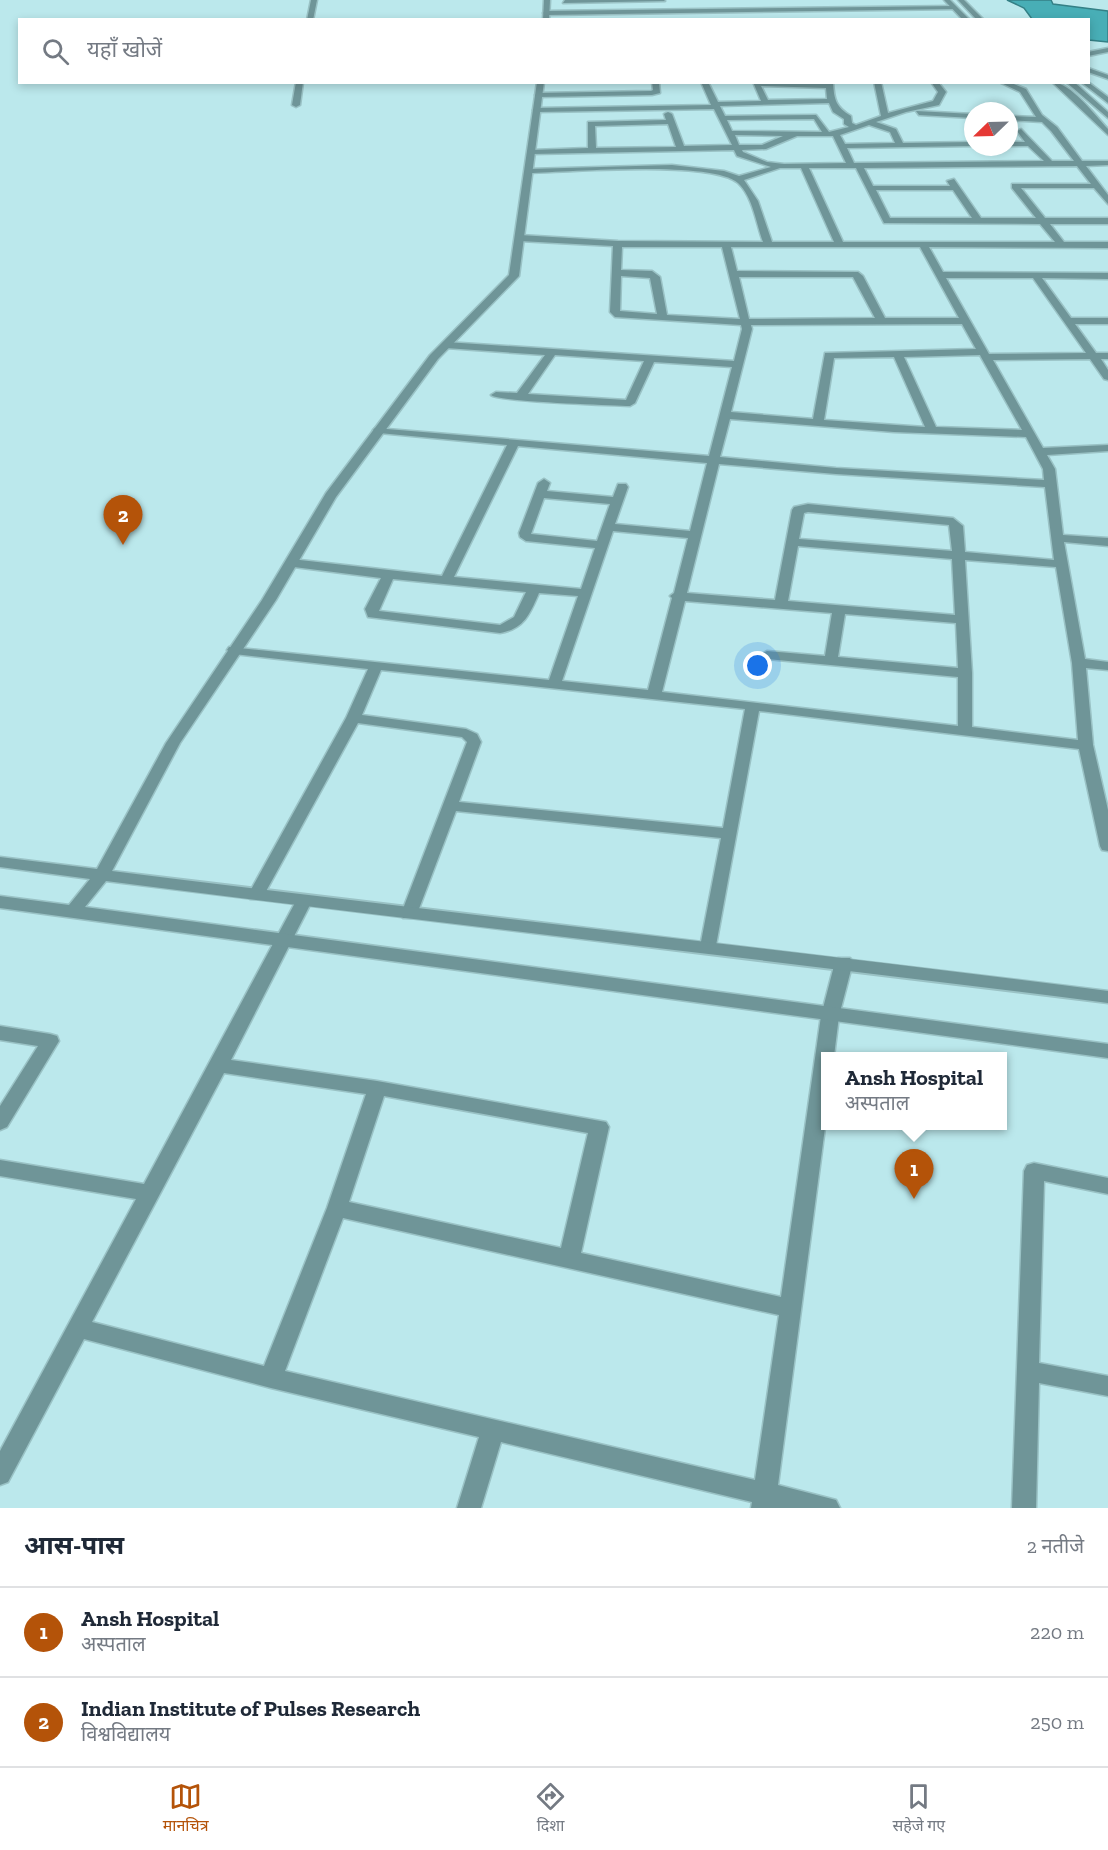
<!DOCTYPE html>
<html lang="hi">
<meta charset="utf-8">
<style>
body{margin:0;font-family:"Zilla Slab","Noto Sans Devanagari",serif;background:#f6f6f7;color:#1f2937}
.compass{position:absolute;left:964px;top:102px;width:54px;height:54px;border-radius:50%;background:#fff;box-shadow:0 3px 9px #0003;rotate:247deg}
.you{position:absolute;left:758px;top:666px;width:21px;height:21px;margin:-15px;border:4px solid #fff;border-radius:50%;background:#1a73e8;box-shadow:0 0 0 9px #1a73e833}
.badge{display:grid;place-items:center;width:39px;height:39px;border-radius:50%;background:#b45309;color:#fff;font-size:20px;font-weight:700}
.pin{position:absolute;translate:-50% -50px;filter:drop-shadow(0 2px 3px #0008)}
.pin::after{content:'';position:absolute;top:32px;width:21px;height:18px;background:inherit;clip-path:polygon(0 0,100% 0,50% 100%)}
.popup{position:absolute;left:821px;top:1052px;width:186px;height:78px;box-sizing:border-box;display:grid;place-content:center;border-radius:0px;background:#fff;filter:drop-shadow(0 2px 4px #0005);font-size:20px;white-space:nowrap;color:#747a83}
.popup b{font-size:22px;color:#1f2937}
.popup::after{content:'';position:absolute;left:50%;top:100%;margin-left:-12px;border:12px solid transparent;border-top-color:#fff}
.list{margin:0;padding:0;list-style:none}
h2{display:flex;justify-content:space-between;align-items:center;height:78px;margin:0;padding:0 24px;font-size:26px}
h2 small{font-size:20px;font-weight:400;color:#747a83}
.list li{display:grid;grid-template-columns:39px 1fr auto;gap:18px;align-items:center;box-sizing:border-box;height:90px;padding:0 24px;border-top:2px solid #e0e1e3}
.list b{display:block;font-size:22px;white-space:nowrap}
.list p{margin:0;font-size:20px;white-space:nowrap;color:#747a83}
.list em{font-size:20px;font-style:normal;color:#747a83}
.icon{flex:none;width:33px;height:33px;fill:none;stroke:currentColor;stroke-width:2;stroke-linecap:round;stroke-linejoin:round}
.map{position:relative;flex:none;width:1108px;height:1508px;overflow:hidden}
.search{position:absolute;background:#fff;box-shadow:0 3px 9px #0003;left:18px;right:18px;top:18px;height:66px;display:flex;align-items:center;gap:15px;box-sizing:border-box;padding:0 21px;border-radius:0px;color:#747a83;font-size:22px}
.sheet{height:258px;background:#fff}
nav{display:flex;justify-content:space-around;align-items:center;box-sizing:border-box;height:84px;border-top:2px solid #e0e1e3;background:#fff;font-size:16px;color:#747a83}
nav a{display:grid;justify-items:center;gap:3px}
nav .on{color:#b45309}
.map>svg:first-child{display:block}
.water{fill:#48aeb6;stroke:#348086;stroke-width:1.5}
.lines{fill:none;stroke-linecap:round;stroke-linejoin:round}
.minor-casing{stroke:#9ac2c5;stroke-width:3}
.tertiary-casing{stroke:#9ac2c5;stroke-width:3}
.minor{fill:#6f9598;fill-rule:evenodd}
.tertiary{fill:#6f9598;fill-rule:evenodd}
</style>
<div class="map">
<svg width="1108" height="1508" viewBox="0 0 1108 1508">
<rect width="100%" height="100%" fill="#bbe8ec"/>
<polygon class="water" points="1007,0 1051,0 1053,4 1108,11 1108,42 1089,40 1088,20 1032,19 1024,8"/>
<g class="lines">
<g class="minor-casing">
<g id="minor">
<polygon points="311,0 317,0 313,20 307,20"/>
<polygon points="565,0 664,0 665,1 563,3"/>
<polygon points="955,6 957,9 546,15 543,13 546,11"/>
<polygon points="1108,48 1108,52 1088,56 1088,52"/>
<polygon points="1088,68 1108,75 1108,79 1088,72"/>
<polygon points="296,82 303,82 300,105 296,107 292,105"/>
<polygon points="652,82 659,82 660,93 652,95 539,97 535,95 539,93 651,91 653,90"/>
<path d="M 701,82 L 708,82 L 718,102 L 761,101 L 753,82 L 833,82 C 834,100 836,107 851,116 L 852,123 L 856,125 L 881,116 L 874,82 L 881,82 L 888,113 L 933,101 L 938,92 L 931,82 L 938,82 L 946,92 L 939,105 L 906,112 L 876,122 L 896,129 L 903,143 L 973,142 L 973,146 L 847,148 L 854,163 L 1044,161 L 1028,146 L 1009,146 L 1009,142 L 1025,142 L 1017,131 L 1021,129 L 1052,161 L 1074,161 L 1051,131 L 1042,122 L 1009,120 L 1009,116 L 1036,117 L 1020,92 L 999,82 L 1009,82 L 1026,89 L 1042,115 L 1057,127 L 1082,161 L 1108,161 L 1108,165 L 1086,166 L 1108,195 L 1108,204 L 1094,188 L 1021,188 L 1045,218 L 1108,218 L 1108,224 L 1050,224 L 1064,242 L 1108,242 L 1108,248 L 929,247 L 943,272 L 1108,273 L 1108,279 L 1042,278 L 1071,318 L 1108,318 L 1108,324 L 1075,324 L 1096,353 L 1108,353 L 1108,359 L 1101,359 L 1108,370 L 1108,380 L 1104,379 L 1090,359 L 993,360 L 1043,448 L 1108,445 L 1108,451 L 1047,455 L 1055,469 L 1063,535 L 1108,538 L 1108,546 L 1064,542 L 1085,659 L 1108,662 L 1108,670 L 1086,668 L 1093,745 L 1108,810 L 1108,851 L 1102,850 L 1100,846 L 1079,749 L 759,711 L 715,951 L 703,951 L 700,947 L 721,838 L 456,811 L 417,914 L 415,918 L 403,918 L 401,914 L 467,742 L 462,737 L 358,723 L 264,895 L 262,899 L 250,899 L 248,895 L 346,718 L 368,669 L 234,654 L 227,650 L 229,647 L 549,680 L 578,596 L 539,593 C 530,614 524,629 500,633 L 368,617 L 365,609 L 381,578 L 286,566 L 285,563 L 291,559 L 442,576 L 507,445 L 379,433 L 373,430 L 375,428 L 709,456 L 732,367 L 654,362 L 635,403 L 630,406 C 610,405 499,402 491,395 L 496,392 L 517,393 L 545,355 L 446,348 L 441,345 L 446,342 L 734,361 L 742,329 L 741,325 L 615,317 L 610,312 L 613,246 L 520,241 L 516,238 L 520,235 L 618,241 L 763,242 C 756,223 753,197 738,183 C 712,160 568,172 529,173 L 525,171 L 529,169 L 672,165 L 724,171 L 739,176 L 771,167 L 737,156 L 734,150 L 532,154 L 528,152 L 532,150 L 588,148 L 588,122 L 666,120 L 664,114 L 668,112 L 672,114 L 684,146 L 732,145 L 714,109 L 537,112 L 533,110 L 537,108 L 711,105 ZM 761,86 L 826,88 L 827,99 L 768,100 ZM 829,103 L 833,112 L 844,119 L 844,124 L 849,127 L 829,132 L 816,115 L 725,116 L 720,106 ZM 814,119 L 822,132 L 732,131 L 727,120 ZM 668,124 L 676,147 L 596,148 L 595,126 ZM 869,125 L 890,132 L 895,143 L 845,144 L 840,135 ZM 735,135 L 783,136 L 762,145 L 739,145 ZM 797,136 L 833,136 L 846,163 L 784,164 L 767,162 L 743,152 L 742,150 L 766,149 ZM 1077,166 L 1091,184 L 1012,184 L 1012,188 L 1036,218 L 981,218 L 954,179 L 947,181 L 950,186 L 873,186 L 864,168 ZM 780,168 L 801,168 L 834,242 L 772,242 L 758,201 L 744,180 ZM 809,168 L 856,168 L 884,223 L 1040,224 L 1055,242 L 843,242 ZM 876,190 L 953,190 L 972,218 L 890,218 ZM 622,247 L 722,247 L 740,319 L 667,315 L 660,277 L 652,271 L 621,270 ZM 731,247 L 920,247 L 959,318 L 885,318 L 863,276 L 858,272 L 737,271 ZM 621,276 L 650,278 L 657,314 L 620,311 ZM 739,277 L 853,277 L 875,318 L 749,319 ZM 946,278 L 1033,278 L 1086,353 L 989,354 ZM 962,324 L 976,349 L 825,353 L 813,419 L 731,412 L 752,329 L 751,325 ZM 555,355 L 644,361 L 626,400 L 528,394 ZM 980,355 L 981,357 L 1022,430 L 936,427 L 904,357 ZM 894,357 L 925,427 L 824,420 L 834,358 ZM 730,419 L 894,432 L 1026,437 L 1043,469 L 1044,480 L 836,468 L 720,457 ZM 518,446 L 707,463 L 690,531 L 615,524 L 628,487 L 626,484 L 618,484 L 613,497 L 547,491 L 550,483 L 544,479 L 538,483 L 519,533 L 520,537 L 526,541 L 595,548 L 581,589 L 454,577 ZM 719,464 L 836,474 L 1045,487 L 1054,560 L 965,552 L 963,526 L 953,518 L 808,504 L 794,507 L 792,510 L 775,600 L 687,593 ZM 544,498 L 610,504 L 597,541 L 531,534 ZM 808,512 L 949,525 L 952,551 L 799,539 L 804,513 ZM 613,531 L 688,538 L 674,593 L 670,596 L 672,598 L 648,690 L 562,681 ZM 798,546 L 952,559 L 955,615 L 788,601 ZM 965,560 L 1056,567 L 1072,663 L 1078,740 L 972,727 L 972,673 ZM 393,579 L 526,592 L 514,617 L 500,625 L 379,611 ZM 685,601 L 832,613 L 825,656 L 767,651 L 760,655 L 767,659 L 958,677 L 958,726 L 662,692 ZM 845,614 L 956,623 L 958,668 L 838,657 ZM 381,670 L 745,709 L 723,828 L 459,802 L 481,742 L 477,734 L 466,729 L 362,715 Z"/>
<path d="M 1052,82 C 1070,82 1095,115 1108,129 L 1108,135 Z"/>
<polygon points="916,111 973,114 973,118 919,115"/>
<path d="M 304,895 L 310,897 L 312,901 L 231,1060 L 377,1081 L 606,1122 L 609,1127 L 581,1253 L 781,1297 L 821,1016 L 835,962 L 838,958 L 850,958 L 853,962 L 839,1016 L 834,1056 L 826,1056 L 826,1120 L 778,1485 L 836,1500 L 840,1508 L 751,1508 L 752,1502 L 501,1442 L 481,1508 L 457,1508 L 479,1437 L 271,1388 L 84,1339 L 8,1482 L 0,1485 L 0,1451 L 136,1199 L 0,1176 L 0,1160 L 144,1184 L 296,901 L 298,897 ZM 224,1073 L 366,1094 L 327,1208 L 264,1366 L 92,1322 ZM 384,1096 L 588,1133 L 561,1248 L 349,1202 ZM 343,1218 L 779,1315 L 755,1480 L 285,1371 Z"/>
<polygon points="0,1026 50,1034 57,1036 59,1041 7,1127 0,1130 0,1106 38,1046 0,1040"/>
<polygon points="1034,1163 1108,1178 1108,1194 1044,1181 1039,1363 1108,1376 1108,1396 1039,1383 1036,1508 1012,1508 1024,1171 1027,1165"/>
</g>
</g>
<g class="tertiary-casing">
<g id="tertiary">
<polygon points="544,0 550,0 549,20 543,20"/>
<polygon points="944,0 950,0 970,20 963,20"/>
<polygon points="958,0 964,0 984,20 977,20"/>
<path d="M 537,82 L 544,82 L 519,276 L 438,359 L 336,497 L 276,600 L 180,743 L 112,871 C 444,913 776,948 1108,991 L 1108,1003 C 774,960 440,924 106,881 L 85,907 L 1108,1044 L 1108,1058 L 0,908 L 0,896 L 69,905 L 90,879 L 0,867 L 0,857 L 97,869 L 166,743 L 262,600 L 326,493 L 430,355 L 509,275 Z"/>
<polygon points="1066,82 1074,82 1108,112 1108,118"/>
<polygon points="1081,82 1088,82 1108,97 1108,103"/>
</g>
</g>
<use href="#minor" class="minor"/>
<use href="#tertiary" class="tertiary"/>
</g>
</svg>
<svg class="compass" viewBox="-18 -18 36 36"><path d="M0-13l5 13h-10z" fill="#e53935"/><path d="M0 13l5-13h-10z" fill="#747a83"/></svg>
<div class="you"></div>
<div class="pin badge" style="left:914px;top:1199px">1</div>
<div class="popup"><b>Ansh Hospital</b>अस्पताल</div>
<div class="pin badge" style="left:123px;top:545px">2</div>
<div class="search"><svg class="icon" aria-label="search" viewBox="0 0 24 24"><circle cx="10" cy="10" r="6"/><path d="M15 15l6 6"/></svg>यहाँ खोजें</div>
</div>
<section class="sheet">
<h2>आस-पास<small>2 नतीजे</small></h2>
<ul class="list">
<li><span class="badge">1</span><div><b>Ansh Hospital</b><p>अस्पताल</p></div><em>220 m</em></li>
<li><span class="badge">2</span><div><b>Indian Institute of Pulses Research</b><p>विश्वविद्यालय</p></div><em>250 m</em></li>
</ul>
</section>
<nav>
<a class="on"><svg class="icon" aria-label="map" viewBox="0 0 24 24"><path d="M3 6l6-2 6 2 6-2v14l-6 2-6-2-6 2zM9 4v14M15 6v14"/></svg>मानचित्र</a>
<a><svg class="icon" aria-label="directions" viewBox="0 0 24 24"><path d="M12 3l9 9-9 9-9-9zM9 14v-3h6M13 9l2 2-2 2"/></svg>दिशा</a>
<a><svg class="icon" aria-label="saved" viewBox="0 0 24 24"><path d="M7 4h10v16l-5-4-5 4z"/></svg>सहेजे गए</a>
</nav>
